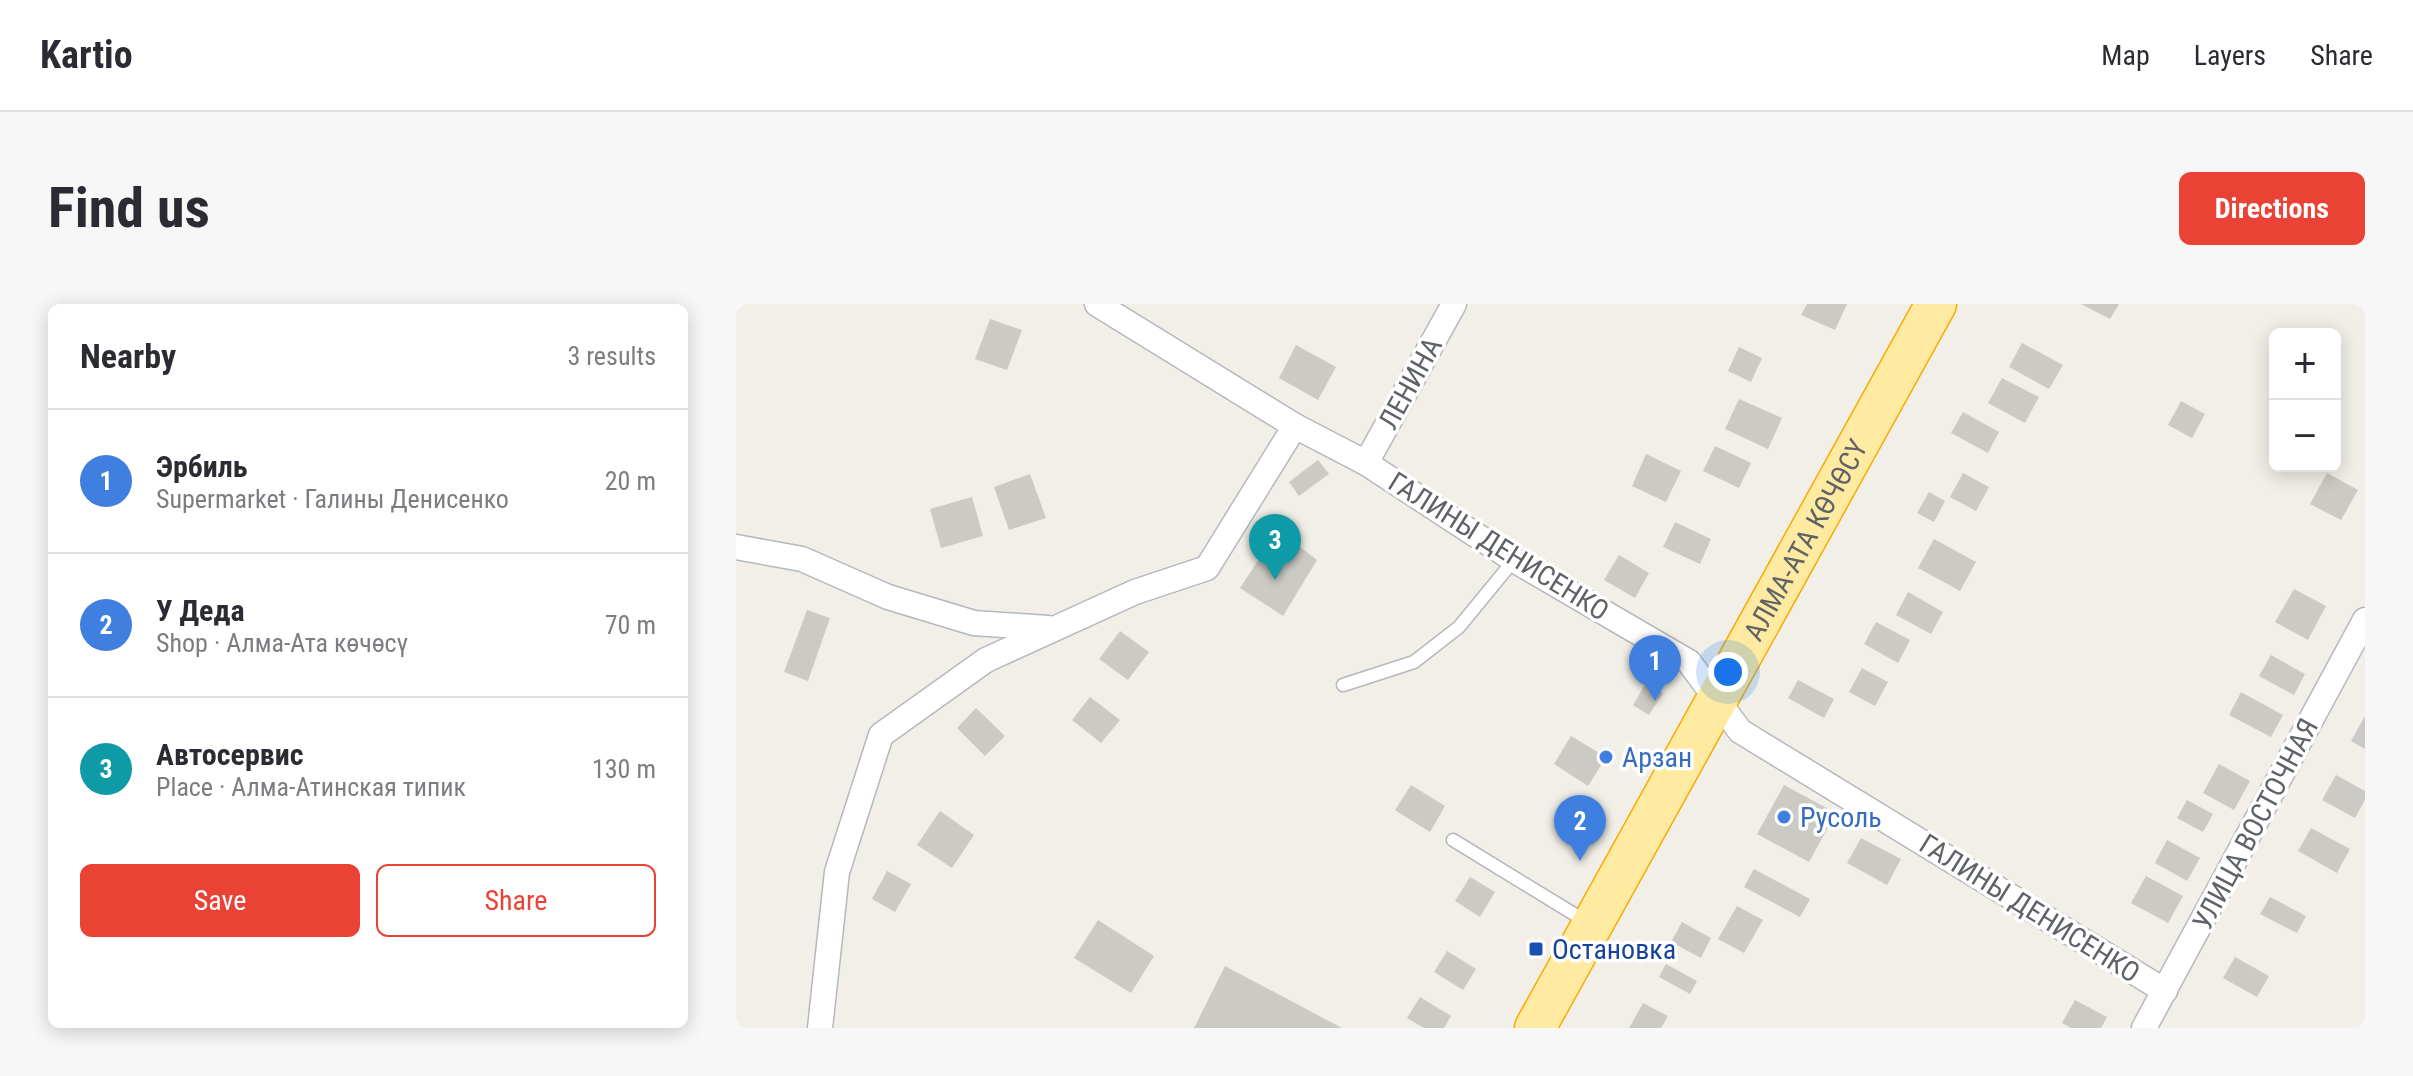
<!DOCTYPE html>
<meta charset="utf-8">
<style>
body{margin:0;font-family:"Roboto Condensed",sans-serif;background:#f7f7f7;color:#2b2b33}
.controls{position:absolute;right:24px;top:24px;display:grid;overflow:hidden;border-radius:12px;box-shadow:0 4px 20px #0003}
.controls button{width:72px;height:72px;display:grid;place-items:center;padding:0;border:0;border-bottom:2px solid #e1e1e2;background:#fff;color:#2b2b33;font:40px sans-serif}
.you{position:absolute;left:992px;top:368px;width:28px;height:28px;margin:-20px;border:6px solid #fff;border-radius:50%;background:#1a73e8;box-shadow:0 0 0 12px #1a73e833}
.badge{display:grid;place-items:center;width:52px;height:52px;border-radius:50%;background:#ea4335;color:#fff;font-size:26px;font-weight:700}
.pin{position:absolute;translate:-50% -66px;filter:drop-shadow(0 2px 4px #0008)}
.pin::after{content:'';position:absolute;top:42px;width:28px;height:24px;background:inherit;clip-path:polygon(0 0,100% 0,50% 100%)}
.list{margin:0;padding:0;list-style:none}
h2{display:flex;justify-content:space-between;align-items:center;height:104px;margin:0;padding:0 32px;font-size:34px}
h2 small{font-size:26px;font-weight:400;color:#7c7c81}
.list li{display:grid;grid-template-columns:52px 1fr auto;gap:24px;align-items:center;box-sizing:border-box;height:144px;padding:0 32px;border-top:2px solid #e1e1e2}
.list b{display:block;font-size:30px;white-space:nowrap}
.list p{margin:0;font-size:26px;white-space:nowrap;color:#7c7c81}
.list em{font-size:26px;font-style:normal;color:#7c7c81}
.actions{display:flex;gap:16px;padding:24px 32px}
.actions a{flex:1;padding:18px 0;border:2px solid #ea4335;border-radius:12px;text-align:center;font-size:28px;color:#ea4335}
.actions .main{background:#ea4335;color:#fff}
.map{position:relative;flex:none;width:1629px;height:724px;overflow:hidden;border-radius:12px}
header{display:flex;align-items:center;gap:48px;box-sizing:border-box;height:112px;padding:0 40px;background:#fff;border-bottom:2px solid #e1e1e2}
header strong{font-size:38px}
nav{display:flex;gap:44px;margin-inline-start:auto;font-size:28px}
.intro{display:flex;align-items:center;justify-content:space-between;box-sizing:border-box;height:192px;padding:0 48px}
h1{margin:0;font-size:56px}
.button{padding:20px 36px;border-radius:12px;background:#ea4335;color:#fff;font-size:28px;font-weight:700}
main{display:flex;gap:48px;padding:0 48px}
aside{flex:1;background:#fff;border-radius:12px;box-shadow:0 4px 20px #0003}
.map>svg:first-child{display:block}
.building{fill:#cccac5}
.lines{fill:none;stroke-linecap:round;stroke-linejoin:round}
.service-casing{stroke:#b5b8bc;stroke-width:15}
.minor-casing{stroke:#b5b8bc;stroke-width:27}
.trunk-casing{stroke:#f9ab00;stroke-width:43}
.service{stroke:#fff;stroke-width:12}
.minor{stroke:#fff;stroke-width:24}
.trunk{stroke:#feeaa1;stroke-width:40}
.shop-dot{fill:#3f7fe0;stroke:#fff;stroke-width:3}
.transit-dot{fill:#1a4fb4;stroke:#fff;stroke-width:3}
.labels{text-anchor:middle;stroke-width:7;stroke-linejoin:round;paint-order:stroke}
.street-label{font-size:28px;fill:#5f6368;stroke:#fff}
.shop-label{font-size:28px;fill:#366cbe;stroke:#fff;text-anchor:start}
.transit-label{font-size:28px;fill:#164399;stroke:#fff;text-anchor:start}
</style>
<header>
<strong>Kartio</strong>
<nav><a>Map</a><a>Layers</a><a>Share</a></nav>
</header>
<div class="intro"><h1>Find us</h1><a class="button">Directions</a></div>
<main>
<aside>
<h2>Nearby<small>3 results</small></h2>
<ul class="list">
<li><span class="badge" style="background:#3f7fe0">1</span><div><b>Эрбиль</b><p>Supermarket · Галины Денисенко</p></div><em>20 m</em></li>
<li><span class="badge" style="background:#3f7fe0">2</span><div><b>У Деда</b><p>Shop · Алма-Ата көчөсү</p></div><em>70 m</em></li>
<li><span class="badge" style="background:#0f9aa8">3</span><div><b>Автосервис</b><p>Place · Алма-Атинская типик</p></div><em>130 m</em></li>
</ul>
<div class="actions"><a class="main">Save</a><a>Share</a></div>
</aside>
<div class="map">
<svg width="1629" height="724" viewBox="0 0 1629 724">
<rect width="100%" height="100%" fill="#f1efe8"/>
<g class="building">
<polygon points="1071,0 1111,0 1099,26 1065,11"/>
<polygon points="1345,0 1383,0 1374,15"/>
<polygon points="254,15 286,26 271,66 239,55"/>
<polygon points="1286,39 1327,61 1313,85 1273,63"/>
<polygon points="560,41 600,63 582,96 543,74"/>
<polygon points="1003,43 1026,54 1015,78 992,67"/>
<polygon points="1266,74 1303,93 1289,119 1252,99"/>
<polygon points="1003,95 1046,114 1032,145 989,125"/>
<polygon points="1445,97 1469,110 1456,134 1432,121"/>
<polygon points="1227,108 1263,128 1252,149 1215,129"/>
<polygon points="979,142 1015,159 1003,184 967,167"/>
<polygon points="910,150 945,167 930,198 896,182"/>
<polygon points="582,156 593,170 563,192 553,178"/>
<polygon points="1227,169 1253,183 1240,207 1214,193"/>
<polygon points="1591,169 1622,186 1605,216 1574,200"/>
<polygon points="294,170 310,214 273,226 258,183"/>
<polygon points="1193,188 1209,197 1198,218 1181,209"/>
<polygon points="236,193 247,232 205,244 194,205"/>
<polygon points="939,218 975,235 964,260 927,243"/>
<polygon points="542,226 581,256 547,312 504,284"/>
<polygon points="1198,235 1240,258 1224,287 1182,264"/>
<polygon points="883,251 913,269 899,294 868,276"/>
<polygon points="1558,285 1590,302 1572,336 1539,318"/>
<polygon points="1172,288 1207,308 1195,330 1160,311"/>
<polygon points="71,306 94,314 72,377 48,368"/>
<polygon points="1140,318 1174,336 1162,359 1128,340"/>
<polygon points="384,327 413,348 392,376 363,355"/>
<polygon points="1535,351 1569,370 1558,391 1523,372"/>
<polygon points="1126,364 1152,378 1139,402 1113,388"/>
<polygon points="1062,376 1098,395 1088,414 1052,394"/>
<polygon points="910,379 927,389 913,411 897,401"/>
<polygon points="1505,388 1547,411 1535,433 1493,411"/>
<polygon points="354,393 384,416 365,439 336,416"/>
<polygon points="240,404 269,432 249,452 221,424"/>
<polygon points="1629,412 1629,445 1615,437"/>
<polygon points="835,432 870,453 852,482 818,460"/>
<polygon points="1483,460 1514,477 1498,506 1467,489"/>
<polygon points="1600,471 1629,487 1629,496 1619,514 1586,496"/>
<polygon points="675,481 709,502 694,528 659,506"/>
<polygon points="1048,481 1100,509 1073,558 1021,530"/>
<polygon points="1451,496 1477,510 1467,528 1441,514"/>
<polygon points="204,507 238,531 216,564 181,541"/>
<polygon points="1575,524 1614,545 1601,569 1562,547"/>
<polygon points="1125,534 1165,555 1151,581 1111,559"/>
<polygon points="1431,536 1464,554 1451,577 1419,559"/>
<polygon points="1018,565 1074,595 1064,613 1008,583"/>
<polygon points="151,567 175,580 159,608 136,595"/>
<polygon points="1410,572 1447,592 1432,619 1395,599"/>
<polygon points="734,573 759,588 744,613 719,597"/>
<polygon points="1534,593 1570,612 1561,629 1524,610"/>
<polygon points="1001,602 1027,616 1008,649 982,635"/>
<polygon points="362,616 418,652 395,689 338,654"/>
<polygon points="946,618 975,634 965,654 935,638"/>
<polygon points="711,647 740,665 727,686 698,668"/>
<polygon points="1499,653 1533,672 1521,693 1487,674"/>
<polygon points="930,660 961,677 954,690 923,673"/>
<polygon points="489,662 606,724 458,724"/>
<polygon points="684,693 715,712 708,724 688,724 671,714"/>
<polygon points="1339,696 1371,713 1365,724 1335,724 1326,719"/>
<polygon points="907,699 932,712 925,724 893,724"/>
</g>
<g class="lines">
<g class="service-casing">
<g id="service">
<polyline points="607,381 678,358 723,323 778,256"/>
<polyline points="717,536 851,618"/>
</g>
</g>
<g class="minor-casing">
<g id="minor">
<polyline points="361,0 559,122 630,159 778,256 953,358 1004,427 1429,687"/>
<polyline points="630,159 718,0"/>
<polyline points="0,243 66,255 152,293 238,319 312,324"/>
<polyline points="84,724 101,568 145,431 250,356 399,288 471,264 559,122"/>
<polyline points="1408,724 1629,316"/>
</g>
</g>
<g class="trunk-casing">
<g id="trunk">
<path id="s1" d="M 799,724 L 1200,0"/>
</g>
</g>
<use href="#service" class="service"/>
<use href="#minor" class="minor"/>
<use href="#trunk" class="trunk"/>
</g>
<g class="shop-dot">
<circle cx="870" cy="453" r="8"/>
<circle cx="1048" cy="513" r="8"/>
</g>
<rect class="transit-dot" x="792" y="637" width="16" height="16" rx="4"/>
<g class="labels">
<g class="street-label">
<text transform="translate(674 79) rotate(-61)" y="10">ЛЕНИНА</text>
<text dy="10" stroke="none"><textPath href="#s1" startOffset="558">АЛМА-АТА КӨЧӨСҮ</textPath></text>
<text transform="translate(763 242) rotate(32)" y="10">ГАЛИНЫ ДЕНИСЕНКО</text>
<text transform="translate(1519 520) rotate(-62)" y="10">УЛИЦА ВОСТОЧНАЯ</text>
<text transform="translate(1294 604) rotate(32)" y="10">ГАЛИНЫ ДЕНИСЕНКО</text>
</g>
<g class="shop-label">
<text x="886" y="463">Арзан</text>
<text x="1064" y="523">Русоль</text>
</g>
<g class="transit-label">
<text x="816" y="655">Остановка</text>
</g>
</g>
</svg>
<div class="controls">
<button>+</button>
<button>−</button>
</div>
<div class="you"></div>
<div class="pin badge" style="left:919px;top:397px;background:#3f7fe0">1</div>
<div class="pin badge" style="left:844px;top:557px;background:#3f7fe0">2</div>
<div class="pin badge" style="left:539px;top:276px;background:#0f9aa8">3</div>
</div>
</main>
